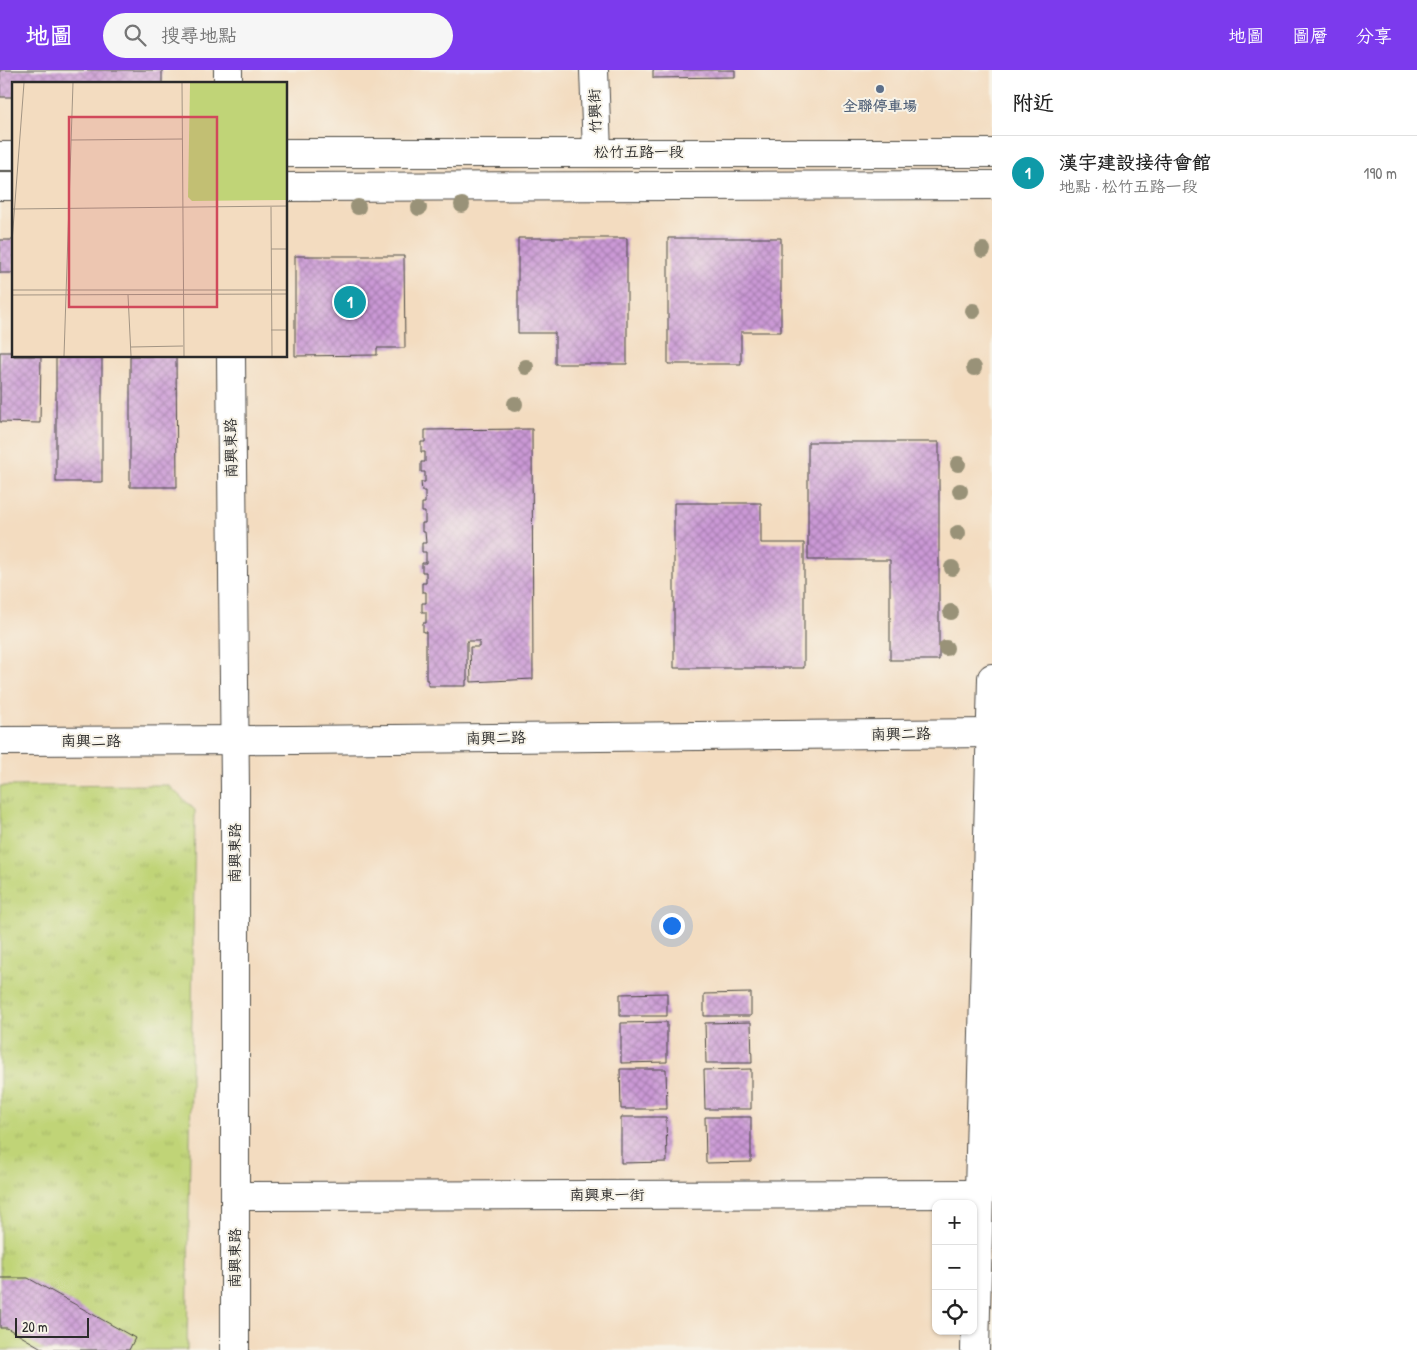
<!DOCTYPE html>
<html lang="zh-TW">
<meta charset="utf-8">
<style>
body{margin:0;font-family:"Patrick Hand","LXGW WenKai TC",sans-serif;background:#f6f6f6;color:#222}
.controls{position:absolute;right:15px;bottom:15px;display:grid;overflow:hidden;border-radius:10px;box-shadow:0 1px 4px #0004}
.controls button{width:45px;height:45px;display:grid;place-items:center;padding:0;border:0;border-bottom:1px solid #e0e0e0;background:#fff;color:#222;font:25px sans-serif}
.scale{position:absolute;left:15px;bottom:12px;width:74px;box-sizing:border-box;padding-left:5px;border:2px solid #2b2b2b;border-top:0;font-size:14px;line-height:18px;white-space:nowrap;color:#2b2b2b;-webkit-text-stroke:4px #f7f3e8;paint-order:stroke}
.you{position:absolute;left:671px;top:855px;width:18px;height:18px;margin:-12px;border:4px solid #fff;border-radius:50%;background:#1a73e8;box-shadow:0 0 0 8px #1a73e833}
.badge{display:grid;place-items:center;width:32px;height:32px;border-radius:50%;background:#7c3aed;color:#fff;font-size:16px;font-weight:700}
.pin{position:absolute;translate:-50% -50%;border:2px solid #fff;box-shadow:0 1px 5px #0006}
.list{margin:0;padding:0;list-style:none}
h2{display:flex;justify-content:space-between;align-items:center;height:65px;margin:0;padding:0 20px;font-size:21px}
h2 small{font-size:16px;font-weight:400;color:#767676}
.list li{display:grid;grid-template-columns:32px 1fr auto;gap:15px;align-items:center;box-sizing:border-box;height:75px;padding:0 20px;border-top:1px solid #e0e0e0}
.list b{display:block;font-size:19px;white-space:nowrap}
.list p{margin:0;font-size:16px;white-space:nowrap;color:#767676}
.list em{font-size:16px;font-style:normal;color:#767676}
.icon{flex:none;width:28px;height:28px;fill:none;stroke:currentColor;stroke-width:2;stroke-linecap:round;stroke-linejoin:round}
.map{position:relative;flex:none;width:992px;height:1280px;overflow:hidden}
header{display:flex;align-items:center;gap:30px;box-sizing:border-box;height:70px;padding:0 25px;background:#7c3aed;color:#fff}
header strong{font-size:24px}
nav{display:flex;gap:28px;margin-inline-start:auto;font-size:18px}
.search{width:350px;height:45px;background:#f6f6f6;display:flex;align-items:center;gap:12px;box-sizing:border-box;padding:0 18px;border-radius:28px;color:#767676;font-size:19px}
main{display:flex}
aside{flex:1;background:#fff}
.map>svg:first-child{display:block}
.grass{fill:url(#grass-tufts);stroke:#768051}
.building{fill:url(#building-cross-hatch)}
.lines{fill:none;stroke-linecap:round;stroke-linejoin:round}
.minor-casing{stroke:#494641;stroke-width:30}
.minor{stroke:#fff;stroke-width:28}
.tree{fill:#999278}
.service-dot{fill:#5c6f8a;stroke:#f7f3e8;stroke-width:2}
.labels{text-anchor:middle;stroke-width:4;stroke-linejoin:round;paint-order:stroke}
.service-label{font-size:15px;font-weight:bold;fill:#4e5e75;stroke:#f7f3e8}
.street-label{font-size:15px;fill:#2b2b2b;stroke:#f7f3e8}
.inset-road{fill:none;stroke:#a39584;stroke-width:1}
.view{fill:#d1495b;fill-opacity:0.15;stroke:#d1495b;stroke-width:2.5}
.inset-edge{fill:none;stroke:#2b2b2b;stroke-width:2.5}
</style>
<header>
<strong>地圖</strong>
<div class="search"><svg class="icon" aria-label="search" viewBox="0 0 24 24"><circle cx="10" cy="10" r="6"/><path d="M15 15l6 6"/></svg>搜尋地點</div>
<nav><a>地圖</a><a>圖層</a><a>分享</a></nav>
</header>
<main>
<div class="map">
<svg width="992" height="1280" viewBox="0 0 992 1280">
<defs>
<pattern id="grass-tufts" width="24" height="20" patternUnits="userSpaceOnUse" patternTransform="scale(1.25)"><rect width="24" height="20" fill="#c0d477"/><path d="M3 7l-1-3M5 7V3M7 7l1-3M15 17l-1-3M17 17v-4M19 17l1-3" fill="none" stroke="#a5b667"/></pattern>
<pattern id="building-cross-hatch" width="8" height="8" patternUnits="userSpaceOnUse" patternTransform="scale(1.25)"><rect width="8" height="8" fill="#cb99d6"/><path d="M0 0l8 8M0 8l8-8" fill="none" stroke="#a57dae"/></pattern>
</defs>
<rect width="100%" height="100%" fill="#f7f3e8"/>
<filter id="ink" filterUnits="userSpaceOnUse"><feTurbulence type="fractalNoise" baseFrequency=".02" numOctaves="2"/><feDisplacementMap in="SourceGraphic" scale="10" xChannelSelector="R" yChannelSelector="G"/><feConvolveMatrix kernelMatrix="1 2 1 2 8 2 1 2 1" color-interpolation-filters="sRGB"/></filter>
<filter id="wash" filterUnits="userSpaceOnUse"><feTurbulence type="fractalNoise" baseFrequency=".0096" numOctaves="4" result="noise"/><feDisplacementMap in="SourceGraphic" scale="20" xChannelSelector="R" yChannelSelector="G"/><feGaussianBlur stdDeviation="1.12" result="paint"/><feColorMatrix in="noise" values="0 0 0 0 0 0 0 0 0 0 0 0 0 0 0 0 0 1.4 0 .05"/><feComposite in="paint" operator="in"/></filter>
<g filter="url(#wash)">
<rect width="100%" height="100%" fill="#f3dcc0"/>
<polygon class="grass" points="168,715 195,740 187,1280 0,1280 0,716"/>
<g id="blocks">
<g class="building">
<polygon points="0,0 162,0 162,14 14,14 14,27 0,27"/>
<polygon points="653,0 735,0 735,7 653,8"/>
<polygon points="518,168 627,168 627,294 555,294 555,263 518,263"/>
<polygon points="668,168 781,168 781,262 741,262 741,294 668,294"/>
<rect x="0" y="170" width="14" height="33"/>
<polygon points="295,186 404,186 405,278 377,278 377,285 295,286"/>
<polygon points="0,282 14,282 14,286 41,286 40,353 0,352"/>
<rect x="56" y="286" width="46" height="126"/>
<polygon points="130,286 176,286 177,417 130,417"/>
<polygon points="532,359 533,609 471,612 470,577 479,577 479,571 467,571 467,610 466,610 466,616 428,616 428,610 426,610 426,562 423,562 423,553 426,553 426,542 422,542 422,533 426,533 426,522 422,522 422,513 426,513 426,502 422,502 422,493 426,493 426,482 422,482 422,473 426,473 425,462 422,462 422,453 425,453 425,442 422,442 422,433 425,433 425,421 422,421 421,412 425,412 425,402 421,402 421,392 425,392 425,382 421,382 421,372 425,372 425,360"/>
<polygon points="808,372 939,372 939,590 890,590 890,490 808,490"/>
<polygon points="674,433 761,433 761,473 804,473 804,598 674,598"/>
<polygon points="667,923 667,946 620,946 620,924"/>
<polygon points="751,923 751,946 704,946 704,924"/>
<polygon points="667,952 667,992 621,993 621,953"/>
<polygon points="751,952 752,993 706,993 705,953"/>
<polygon points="620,999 666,999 667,1039 621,1039"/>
<polygon points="751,999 751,1039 705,1039 704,1000"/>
<polygon points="621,1047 666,1047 667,1092 621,1093"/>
<polygon points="705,1047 751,1047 751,1092 706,1093"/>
<polygon points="0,1208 28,1208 135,1268 129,1280 45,1280 7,1258 0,1258"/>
</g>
</g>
</g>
<g filter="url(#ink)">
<use href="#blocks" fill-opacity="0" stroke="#494641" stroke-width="1"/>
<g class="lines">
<g class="minor-casing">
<g id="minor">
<polyline points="228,0 228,14"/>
<polyline points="594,0 597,82"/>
<polyline points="286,83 992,83"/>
<polyline points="0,86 14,86"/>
<polyline points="0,116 14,116"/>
<polyline points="286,117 992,115"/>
<polyline points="231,286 235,720 235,1280"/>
<polyline points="0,671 295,670 992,663"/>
<polyline points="235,1126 979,1124"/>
<polyline points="975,1280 992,608"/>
</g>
</g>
<use href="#minor" class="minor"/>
</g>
<g class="tree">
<circle cx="462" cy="135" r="8"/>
<circle cx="358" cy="137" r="8"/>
<circle cx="419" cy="138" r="8"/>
<circle cx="983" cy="180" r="8"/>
<circle cx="973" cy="241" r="8"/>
<circle cx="526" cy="297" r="8"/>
<circle cx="974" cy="298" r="8"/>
<circle cx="515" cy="334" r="8"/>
<circle cx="958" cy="394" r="8"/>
<circle cx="960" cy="421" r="8"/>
<circle cx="958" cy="463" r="8"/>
<circle cx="952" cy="498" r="8"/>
<circle cx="951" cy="542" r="8"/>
<circle cx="946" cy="578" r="8"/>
</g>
</g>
<circle class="service-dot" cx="880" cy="19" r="5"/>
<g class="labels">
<g class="service-label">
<text x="880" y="41">全聯停車場</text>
</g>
<g class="street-label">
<text transform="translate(595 41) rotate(-92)" y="5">竹興街</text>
<text x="639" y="87">松竹五路一段</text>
<text transform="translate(231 378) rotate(-91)" y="5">南興東路</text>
<text transform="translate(901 664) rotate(-1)" y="5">南興二路</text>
<text transform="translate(496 668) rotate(-1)" y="5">南興二路</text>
<text x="91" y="676">南興二路</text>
<text transform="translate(235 783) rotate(-90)" y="5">南興東路</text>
<text x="607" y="1130">南興東一街</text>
<text transform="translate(235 1188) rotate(-90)" y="5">南興東路</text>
</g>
</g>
<g transform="translate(12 12)">
<rect width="275" height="275" fill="#f3dcc0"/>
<path d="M 178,1 L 275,1 L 275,118 L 180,119 L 176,115 Z" fill="#c0d477"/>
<path class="inset-road" d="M 170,1 L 172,274M 59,58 L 170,57M 259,125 L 260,274M 0,127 L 275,124M 0,160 L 12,1M 259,167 L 275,167M 0,208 L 275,208M 0,213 L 275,212M 116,213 L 119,274M 259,248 L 275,248M 119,265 L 171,264M 52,274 L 61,1"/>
<path class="view" d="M 57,35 L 205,35 L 205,225 L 57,225 Z"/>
<rect width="275" height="275" class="inset-edge"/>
</g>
</svg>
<div class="controls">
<button>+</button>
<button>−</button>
<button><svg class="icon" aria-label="locate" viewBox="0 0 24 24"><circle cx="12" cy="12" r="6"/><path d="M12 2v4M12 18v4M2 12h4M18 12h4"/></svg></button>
</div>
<div class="scale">20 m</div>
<div class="you"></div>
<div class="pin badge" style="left:350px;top:232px;background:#0f9aa8">1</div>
</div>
<aside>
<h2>附近<small></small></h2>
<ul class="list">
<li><span class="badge" style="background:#0f9aa8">1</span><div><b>漢宇建設接待會館</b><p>地點 · 松竹五路一段</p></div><em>190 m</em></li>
</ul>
</aside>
</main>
